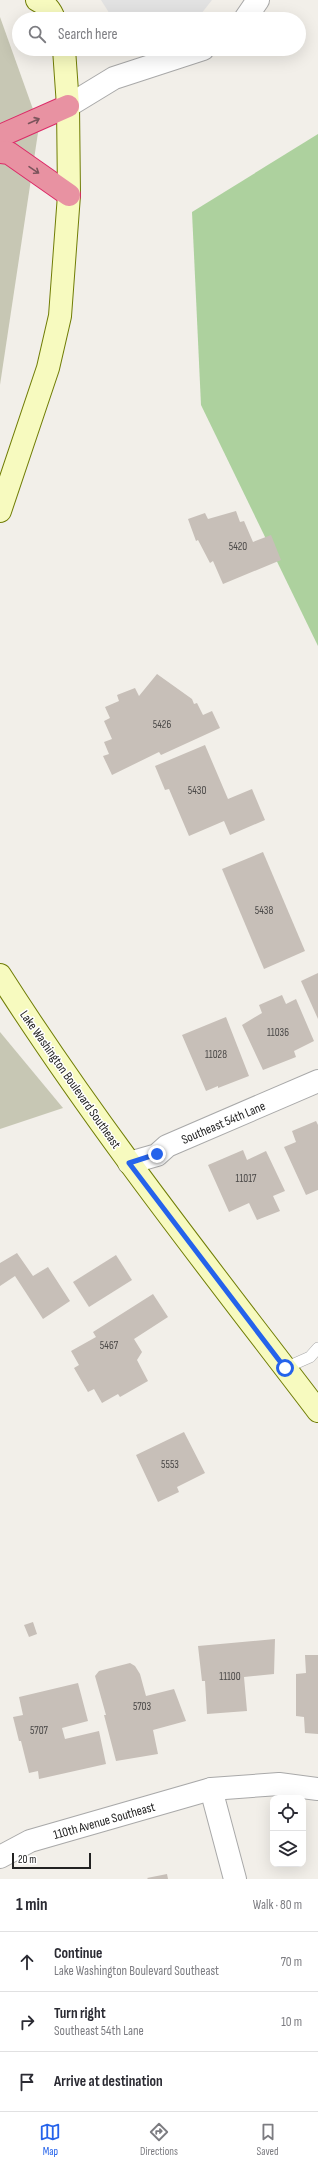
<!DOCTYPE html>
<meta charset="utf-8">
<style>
body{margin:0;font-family:"Sofia Sans Condensed",sans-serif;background:#f7f7f7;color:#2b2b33}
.controls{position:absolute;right:12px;bottom:12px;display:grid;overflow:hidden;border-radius:8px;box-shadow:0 4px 16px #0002}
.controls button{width:36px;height:36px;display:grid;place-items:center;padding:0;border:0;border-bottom:1px solid #e1e1e2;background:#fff;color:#2b2b33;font:20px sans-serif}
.scale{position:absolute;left:12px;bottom:10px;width:79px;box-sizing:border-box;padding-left:4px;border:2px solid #222;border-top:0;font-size:11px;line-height:14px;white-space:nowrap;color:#222;-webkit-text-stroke:3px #fff;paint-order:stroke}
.stop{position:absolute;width:12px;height:12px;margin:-9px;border:3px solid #2563eb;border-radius:50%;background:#fff}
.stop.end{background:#2563eb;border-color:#fff;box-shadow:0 1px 4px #0008}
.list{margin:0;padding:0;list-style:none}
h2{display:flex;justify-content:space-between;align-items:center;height:52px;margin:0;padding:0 16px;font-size:17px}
h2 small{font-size:13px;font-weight:400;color:#7c7c81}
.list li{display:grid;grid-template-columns:26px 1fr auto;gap:12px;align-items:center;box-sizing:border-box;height:60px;padding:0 16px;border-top:1px solid #e1e1e2}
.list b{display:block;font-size:15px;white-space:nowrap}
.list p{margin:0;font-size:13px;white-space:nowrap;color:#7c7c81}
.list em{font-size:13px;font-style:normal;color:#7c7c81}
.icon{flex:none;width:22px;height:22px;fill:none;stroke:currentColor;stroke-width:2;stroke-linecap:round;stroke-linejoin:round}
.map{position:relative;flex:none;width:318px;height:1879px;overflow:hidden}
.search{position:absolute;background:#fff;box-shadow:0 4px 16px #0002;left:12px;right:12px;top:12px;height:44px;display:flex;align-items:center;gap:10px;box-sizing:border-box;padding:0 14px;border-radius:22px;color:#7c7c81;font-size:15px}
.sheet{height:232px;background:#fff}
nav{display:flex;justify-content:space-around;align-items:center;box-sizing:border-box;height:56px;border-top:1px solid #e1e1e2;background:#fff;font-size:11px;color:#7c7c81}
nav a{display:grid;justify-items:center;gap:2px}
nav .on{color:#2563eb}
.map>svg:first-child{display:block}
.construction{fill:#c7c7b4}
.forest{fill:#add19e}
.parking{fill:#e2e2e2}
.building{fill:#c7bfb8}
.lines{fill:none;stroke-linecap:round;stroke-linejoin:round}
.service-casing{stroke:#a9a9a9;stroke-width:12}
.minor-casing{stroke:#a9a9a9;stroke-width:24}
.secondary-casing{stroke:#707d05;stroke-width:24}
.motorway-casing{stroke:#dc2a67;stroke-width:24}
.service{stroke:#fff;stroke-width:11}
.minor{stroke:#fff;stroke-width:22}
.secondary{stroke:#f7fabf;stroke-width:22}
.motorway{stroke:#e892a2;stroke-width:22}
.oneway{stroke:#7b545c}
.route{stroke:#2563eb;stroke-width:5}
.labels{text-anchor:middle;stroke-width:3;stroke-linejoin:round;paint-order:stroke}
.number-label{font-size:11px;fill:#4b4948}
.street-label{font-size:13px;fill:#222;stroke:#fff}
</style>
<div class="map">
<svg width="318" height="1879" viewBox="0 0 318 1879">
<rect width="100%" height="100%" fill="#f2efe9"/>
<g class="construction">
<polygon points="0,17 39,126 0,385"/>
<polygon points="0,1032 63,1108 0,1129"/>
</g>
<polygon class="forest" points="318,134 318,646 201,405 192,212"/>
<polygon class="parking" points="101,0 212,0 197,19 113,19"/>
<g class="building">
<polygon points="236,511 240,522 244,521 253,542 271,535 281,560 223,584 213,561 210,563 198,540 196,541 188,519 205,513 208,519"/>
<polygon points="157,674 192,699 194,704 197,703 203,715 212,711 220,728 161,755 159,752 112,775 103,756 109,754 104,742 112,739 104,721 110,718 105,707 119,701 117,695 135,688 139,696"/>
<polygon points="205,745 228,799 252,789 265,820 230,835 224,821 189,836 169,789 165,790 155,766"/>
<polygon points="263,852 305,951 264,969 222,869"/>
<polygon points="318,973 318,1019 301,981"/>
<polygon points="282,995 286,1004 296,999 314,1041 294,1051 296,1057 263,1070 242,1025 262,1013 259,1005"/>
<polygon points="226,1017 249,1076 218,1088 218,1086 206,1091 182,1035"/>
<polygon points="316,1121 318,1125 318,1190 306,1195 284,1147 296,1142 292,1131"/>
<polygon points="243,1150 247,1160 266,1151 285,1191 273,1196 280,1211 257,1220 249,1203 229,1212 208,1165"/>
<polygon points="17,1253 33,1276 48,1267 70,1301 43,1319 15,1276 0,1286 0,1263"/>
<polygon points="116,1255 132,1280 89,1307 73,1282"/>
<polygon points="153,1294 168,1317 134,1339 142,1352 137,1360 148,1381 120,1397 118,1394 102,1403 94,1389 88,1392 74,1368 79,1365 71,1351 96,1337 93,1332"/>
<polygon points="184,1432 205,1473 177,1487 179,1492 158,1502 136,1455"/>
<polygon points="33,1622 37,1634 29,1637 24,1625"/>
<polygon points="275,1639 274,1674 244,1677 247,1711 207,1714 205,1681 202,1681 198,1646"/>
<polygon points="305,1655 318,1655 318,1734 305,1733 304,1717 296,1716 296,1674 306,1673"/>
<polygon points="130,1663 135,1666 140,1674 146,1696 174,1689 186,1721 153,1730 158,1754 116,1761 104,1715 106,1715 95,1676 99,1671"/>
<polygon points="78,1683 88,1721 62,1728 65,1739 99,1731 106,1764 39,1779 38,1771 29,1773 21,1741 19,1741 13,1717 23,1715 19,1697"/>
<polygon points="167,1874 168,1879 148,1879 147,1878"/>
</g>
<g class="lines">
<g class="service-casing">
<polyline id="service" points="285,1368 310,1357 318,1348"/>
</g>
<g class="minor-casing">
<g id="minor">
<polyline points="245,19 258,0"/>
<polyline points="68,106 114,78 203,49"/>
<polyline points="129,1163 157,1155 167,1146 318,1081"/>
<polyline points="211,1789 235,1879"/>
<polyline points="0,1857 30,1841 211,1789 279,1784 318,1789"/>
</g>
</g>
<g class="secondary-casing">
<g id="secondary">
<path d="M 37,0 C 46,4 51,10 54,19"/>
<polyline points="0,511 48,368 60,316 69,195 68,106 64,49"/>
<path d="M 0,975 C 97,1127 209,1268 318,1411"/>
</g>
</g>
<g class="motorway-casing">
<g id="motorway">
<polyline points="0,136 68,106"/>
<polyline points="0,152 9,153 69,195"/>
</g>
</g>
<use href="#service" class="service"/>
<use href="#minor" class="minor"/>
<use href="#secondary" class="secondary"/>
<use href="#motorway" class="motorway"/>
</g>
<defs><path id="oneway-shaft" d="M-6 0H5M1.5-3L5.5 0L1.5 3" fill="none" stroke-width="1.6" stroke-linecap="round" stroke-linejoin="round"/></defs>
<g class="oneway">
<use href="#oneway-shaft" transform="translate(34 121) rotate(-24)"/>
<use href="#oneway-shaft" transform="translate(34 170) rotate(34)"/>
</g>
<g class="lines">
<polyline class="route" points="157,1154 129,1163 285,1368"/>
</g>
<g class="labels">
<g class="number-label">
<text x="238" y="550">5420</text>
<text x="162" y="728">5426</text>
<text x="197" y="794">5430</text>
<text x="264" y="914">5438</text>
<text x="278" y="1036">11036</text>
<text x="216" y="1058">11028</text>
<text x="246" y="1182">11017</text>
<text x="109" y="1349">5467</text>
<text x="170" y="1468">5553</text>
<text x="230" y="1680">11100</text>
<text x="142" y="1710">5703</text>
<text x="39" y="1734">5707</text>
</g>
<g class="street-label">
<text transform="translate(71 1079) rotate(55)" y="5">Lake Washington Boulevard Southeast</text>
<text transform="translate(223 1122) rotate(-23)" y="5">Southeast 54th Lane</text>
<text transform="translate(104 1820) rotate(-16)" y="5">110th Avenue Southeast</text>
</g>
</g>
</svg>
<div class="controls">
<button><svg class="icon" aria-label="locate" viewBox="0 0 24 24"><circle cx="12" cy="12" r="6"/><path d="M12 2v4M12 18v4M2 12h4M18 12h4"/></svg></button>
<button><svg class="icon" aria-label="layers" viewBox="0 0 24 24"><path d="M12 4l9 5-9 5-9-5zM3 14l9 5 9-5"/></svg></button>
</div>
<div class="scale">20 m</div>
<div class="stop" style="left:285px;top:1368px"></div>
<div class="stop end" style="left:157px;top:1154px"></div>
<div class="search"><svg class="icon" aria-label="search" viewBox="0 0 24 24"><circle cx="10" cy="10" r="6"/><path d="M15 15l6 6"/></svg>Search here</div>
</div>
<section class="sheet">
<h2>1 min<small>Walk · 80 m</small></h2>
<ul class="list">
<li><svg class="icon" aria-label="ahead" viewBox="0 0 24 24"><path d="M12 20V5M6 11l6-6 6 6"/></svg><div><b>Continue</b><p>Lake Washington Boulevard Southeast</p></div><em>70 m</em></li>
<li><svg class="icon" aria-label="right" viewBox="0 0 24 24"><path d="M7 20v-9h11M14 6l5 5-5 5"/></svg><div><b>Turn right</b><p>Southeast 54th Lane</p></div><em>10 m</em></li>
<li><svg class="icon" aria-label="arrive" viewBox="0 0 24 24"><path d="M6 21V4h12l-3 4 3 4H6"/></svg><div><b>Arrive at destination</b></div></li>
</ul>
</section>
<nav>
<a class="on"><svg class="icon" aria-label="map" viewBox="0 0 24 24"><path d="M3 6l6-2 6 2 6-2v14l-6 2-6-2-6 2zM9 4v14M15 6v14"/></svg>Map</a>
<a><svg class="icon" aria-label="directions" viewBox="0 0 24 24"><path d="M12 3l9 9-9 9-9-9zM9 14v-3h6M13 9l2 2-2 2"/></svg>Directions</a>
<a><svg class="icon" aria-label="saved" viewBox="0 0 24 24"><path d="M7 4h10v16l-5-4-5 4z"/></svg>Saved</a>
</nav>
